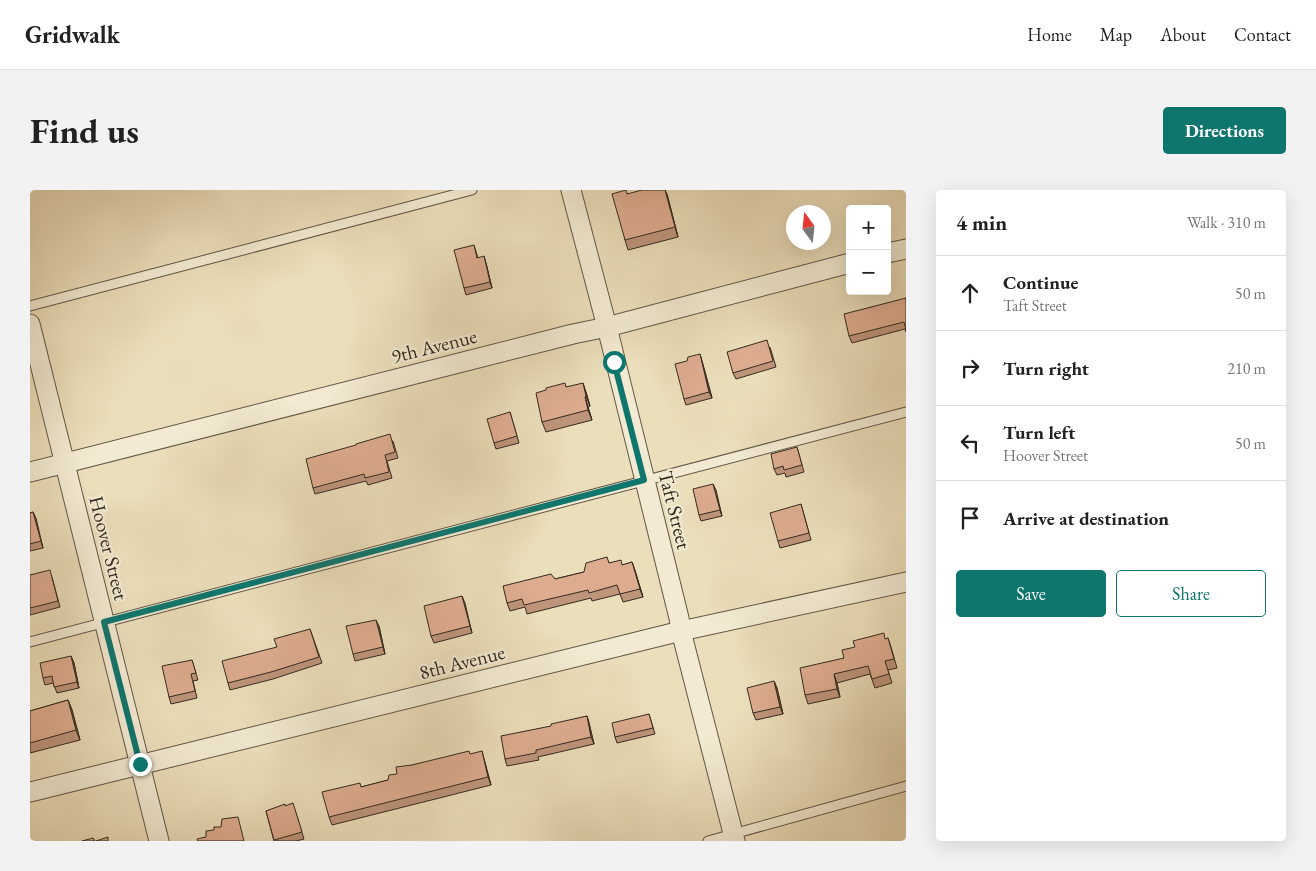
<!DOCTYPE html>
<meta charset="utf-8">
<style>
body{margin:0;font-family:"EB Garamond",serif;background:#f2f2f2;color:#222}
.controls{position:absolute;right:15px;top:15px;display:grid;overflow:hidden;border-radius:5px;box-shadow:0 5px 20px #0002}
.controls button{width:45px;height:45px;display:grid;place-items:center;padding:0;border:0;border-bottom:1px solid #e0e0e0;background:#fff;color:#222;font:25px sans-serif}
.compass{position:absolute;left:756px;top:15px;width:45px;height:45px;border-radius:50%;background:#fff;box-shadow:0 5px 20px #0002;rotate:345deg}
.stop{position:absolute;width:15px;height:15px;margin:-11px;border:4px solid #0f766e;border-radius:50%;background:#fff}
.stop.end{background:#0f766e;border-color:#fff;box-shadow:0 1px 5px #0008}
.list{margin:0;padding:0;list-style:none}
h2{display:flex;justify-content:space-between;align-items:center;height:65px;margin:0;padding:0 20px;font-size:21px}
h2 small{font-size:16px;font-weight:400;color:#767676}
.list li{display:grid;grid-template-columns:32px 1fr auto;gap:15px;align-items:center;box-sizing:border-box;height:75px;padding:0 20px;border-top:1px solid #e0e0e0}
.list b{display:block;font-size:19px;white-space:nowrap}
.list p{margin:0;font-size:16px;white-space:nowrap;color:#767676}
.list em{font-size:16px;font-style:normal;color:#767676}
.actions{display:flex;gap:10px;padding:15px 20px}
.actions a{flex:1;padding:11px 0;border:1px solid #0f766e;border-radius:5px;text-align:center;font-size:18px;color:#0f766e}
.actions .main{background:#0f766e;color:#fff}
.icon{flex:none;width:28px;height:28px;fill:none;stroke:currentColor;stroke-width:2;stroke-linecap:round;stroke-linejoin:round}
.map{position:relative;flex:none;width:876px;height:651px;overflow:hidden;border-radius:5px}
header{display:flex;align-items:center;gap:30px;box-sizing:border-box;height:70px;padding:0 25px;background:#fff;border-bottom:1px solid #e0e0e0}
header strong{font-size:24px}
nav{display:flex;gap:28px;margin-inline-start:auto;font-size:18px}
.intro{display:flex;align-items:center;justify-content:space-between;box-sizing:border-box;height:120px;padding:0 30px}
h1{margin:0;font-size:35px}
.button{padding:12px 22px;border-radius:5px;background:#0f766e;color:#fff;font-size:18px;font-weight:700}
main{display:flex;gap:30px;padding:0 30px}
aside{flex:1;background:#fff;border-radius:5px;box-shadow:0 5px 20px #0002}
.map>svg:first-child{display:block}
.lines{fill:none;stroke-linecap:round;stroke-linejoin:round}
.service-casing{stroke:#625645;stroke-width:11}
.minor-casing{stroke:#625645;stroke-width:21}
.service{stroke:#f2ead2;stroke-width:9}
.minor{stroke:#f2ead2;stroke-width:19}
.wall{fill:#be947b;stroke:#34291e}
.shaded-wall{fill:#9b7864;stroke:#34291e}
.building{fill:#ddac8f;stroke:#34291e}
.route{stroke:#0f766e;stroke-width:6}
.labels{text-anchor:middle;stroke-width:4.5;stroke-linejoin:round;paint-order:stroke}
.street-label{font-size:20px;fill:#34291e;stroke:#f2ead2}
</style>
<header>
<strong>Gridwalk</strong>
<nav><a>Home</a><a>Map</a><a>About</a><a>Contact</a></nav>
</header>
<div class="intro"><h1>Find us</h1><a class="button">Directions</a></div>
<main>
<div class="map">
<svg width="876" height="651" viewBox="0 0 876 651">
<rect width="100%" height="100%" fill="#ebdeba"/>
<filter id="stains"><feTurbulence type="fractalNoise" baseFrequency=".004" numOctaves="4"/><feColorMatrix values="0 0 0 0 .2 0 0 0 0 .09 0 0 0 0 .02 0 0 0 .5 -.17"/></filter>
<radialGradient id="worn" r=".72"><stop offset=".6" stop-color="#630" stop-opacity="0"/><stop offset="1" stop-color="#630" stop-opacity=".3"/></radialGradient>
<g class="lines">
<g class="service-casing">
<g id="service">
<polyline points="0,116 442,0"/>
<polyline points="0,452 876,222"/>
<polyline points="678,651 876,596"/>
</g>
</g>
<g class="minor-casing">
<g id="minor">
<polyline points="541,0 577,137 649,428 651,441 705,651"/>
<polyline points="857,63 876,59"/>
<polyline points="0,134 129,651"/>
<polyline points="0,282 543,144 577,137 820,73"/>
<polyline points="0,602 651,441 876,392"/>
</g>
</g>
<use href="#service" class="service"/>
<use href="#minor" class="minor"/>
</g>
<g class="wall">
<polygon points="597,4 637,4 648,47 598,60 595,50"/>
<polygon points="444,55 448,68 456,73 462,98 436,105 434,98"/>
<polygon points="876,108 876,142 875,139 822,153 819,146"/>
<polygon points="740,157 746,177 706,189 703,183"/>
<polygon points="672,171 682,208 656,215 654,209"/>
<polygon points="536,197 556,202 560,216 558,217 562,230 516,242 512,232"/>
<polygon points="480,222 489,253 466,259 464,253"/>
<polygon points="363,251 368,268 357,271 362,288 338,295 336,291 285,304 283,298 326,255"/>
<polygon points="767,257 774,282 756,287 755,283 747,285 744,279"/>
<polygon points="683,294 692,326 671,331 669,325"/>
<polygon points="771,314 781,350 750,358 748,351"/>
<polygon points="3,322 13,358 0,361 0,323"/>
<polygon points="602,372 613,407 593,412 590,404 562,411 561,408 497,424 495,417 480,421 477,413 525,389 554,382 579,373 593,375"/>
<polygon points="0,385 22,387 30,417 0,425"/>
<polygon points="432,407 442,443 404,453 401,446"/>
<polygon points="349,436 355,464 325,471 323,464"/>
<polygon points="280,439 292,473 243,489 200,500 198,493 247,457"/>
<polygon points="858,448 861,457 867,478 858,480 862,493 845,498 840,484 807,493 810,507 778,514 775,505 814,468 856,449"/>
<polygon points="41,466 44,473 49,498 27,503 23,493 15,495 13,488"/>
<polygon points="162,470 168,490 163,491 167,508 141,514 139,507"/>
<polygon points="744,491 747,498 753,524 726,530 723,523"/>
<polygon points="38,510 42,520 50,550 0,563 0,521"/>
<polygon points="619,524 625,544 587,553 585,547"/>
<polygon points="557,526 559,533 564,554 508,567 509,570 477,576 475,569 521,536"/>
<polygon points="440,564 454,569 461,595 302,635 299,627 331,597 358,590 382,575"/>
<polygon points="255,616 265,620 274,649 266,651 244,651 236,621"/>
</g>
<g class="shaded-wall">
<polygon points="635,0 637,4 648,47 645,37"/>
<polygon points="454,66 456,73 462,98 460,92"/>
<polygon points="670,164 672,171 682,208 679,202"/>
<polygon points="553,193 556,202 560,216 556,206"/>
<polygon points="555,207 558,217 562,230 558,220"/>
<polygon points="683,294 686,300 692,326 690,320"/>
<polygon points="3,322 6,328 13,358 11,351"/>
<polygon points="602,372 605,380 613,407 610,399"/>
<polygon points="432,406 435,413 442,443 440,436"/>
<polygon points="346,430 349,436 355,464 353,457"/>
<polygon points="41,466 44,473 49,498 47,492"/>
<polygon points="804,484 807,493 810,507 807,499"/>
<polygon points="744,491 747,498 753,524 750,517"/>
<polygon points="38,510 42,520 50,550 46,540"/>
<polygon points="557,526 559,533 564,554 561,547"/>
<polygon points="452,561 454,569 461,595 458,587"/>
</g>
<g class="building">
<polygon points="596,0 597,4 612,0 635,0 645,37 595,50 582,4"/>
<polygon points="444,55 447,68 454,66 460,92 434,98 424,60"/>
<polygon points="876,108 876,140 874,132 819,146 814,124"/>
<polygon points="737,150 743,171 703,183 697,162"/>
<polygon points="670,164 679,202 654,209 645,174 657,171 658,167"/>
<polygon points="535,193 536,197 553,193 556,206 555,207 558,220 512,232 506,203 516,200 516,198"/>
<polygon points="480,222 487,246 464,253 457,229"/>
<polygon points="360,244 365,262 355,265 359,282 335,288 334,284 283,298 276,269 326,255 326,254"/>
<polygon points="767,257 772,275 754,280 753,276 744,279 741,264"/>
<polygon points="683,294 690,320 669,325 663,299"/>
<polygon points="771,314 779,343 748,351 740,323"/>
<polygon points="3,322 11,351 0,354 0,323"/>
<polygon points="577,367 579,373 591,370 592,375 602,372 610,399 590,404 587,395 559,403 558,400 494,415 492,409 477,413 473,396 521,384 525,389 554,382 556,373"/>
<polygon points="20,380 28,411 0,418 0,385"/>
<polygon points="432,406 440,436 401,446 394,416"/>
<polygon points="346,430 353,457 323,464 316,436"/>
<polygon points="280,439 289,467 241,482 198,493 192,471 247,457 244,449"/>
<polygon points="854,443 855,449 858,448 864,469 855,471 859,484 842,489 838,476 804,484 807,499 775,505 770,478 814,468 812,460 825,457 823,451"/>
<polygon points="41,466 47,492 24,497 22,486 13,488 10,473"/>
<polygon points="162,470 166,483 161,484 165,501 139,507 132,476"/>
<polygon points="744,491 750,517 723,523 717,498"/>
<polygon points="38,510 46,540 0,553 0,521"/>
<polygon points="619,524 623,538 585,547 582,533"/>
<polygon points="557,526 561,547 506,560 506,563 475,569 471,546 521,536 521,534"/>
<polygon points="439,561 440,564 452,561 458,587 299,627 292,602 330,593 331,597 358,590 359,585 367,584 366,577 382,575"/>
<polygon points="263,613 272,642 244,650 236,621 255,614 255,616"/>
<polygon points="208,627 214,651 168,651 167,649 176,647 176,641 184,640 184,637 191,637 192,629"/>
<polygon points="78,647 78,651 66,651"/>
<polygon points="63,648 65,651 52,651"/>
</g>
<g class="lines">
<polyline class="route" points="110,574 74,432 614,290 584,172"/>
</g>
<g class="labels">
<g class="street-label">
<text transform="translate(404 156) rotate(-14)" y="7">9th Avenue</text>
<text transform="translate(645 320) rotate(76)" y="7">Taft Street</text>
<text transform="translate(79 358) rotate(76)" y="7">Hoover Street</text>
<text transform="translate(432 472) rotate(-14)" y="7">8th Avenue</text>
</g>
</g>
<rect width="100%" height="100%" filter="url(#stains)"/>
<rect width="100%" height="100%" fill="url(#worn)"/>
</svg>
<div class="controls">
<button>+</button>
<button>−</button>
</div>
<svg class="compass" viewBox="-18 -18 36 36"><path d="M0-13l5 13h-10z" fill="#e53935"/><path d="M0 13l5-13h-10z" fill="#767676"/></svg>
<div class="stop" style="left:584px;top:172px"></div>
<div class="stop end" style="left:110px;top:574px"></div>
</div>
<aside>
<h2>4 min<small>Walk · 310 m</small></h2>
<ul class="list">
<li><svg class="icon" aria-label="ahead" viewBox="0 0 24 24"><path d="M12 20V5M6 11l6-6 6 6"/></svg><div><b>Continue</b><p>Taft Street</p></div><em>50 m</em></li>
<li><svg class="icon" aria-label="right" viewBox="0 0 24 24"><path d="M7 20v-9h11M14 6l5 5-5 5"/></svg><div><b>Turn right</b></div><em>210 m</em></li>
<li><svg class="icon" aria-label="left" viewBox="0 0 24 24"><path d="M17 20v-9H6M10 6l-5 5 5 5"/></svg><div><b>Turn left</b><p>Hoover Street</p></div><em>50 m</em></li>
<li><svg class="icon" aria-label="arrive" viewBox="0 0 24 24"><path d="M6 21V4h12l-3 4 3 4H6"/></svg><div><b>Arrive at destination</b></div></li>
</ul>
<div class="actions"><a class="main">Save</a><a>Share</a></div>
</aside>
</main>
